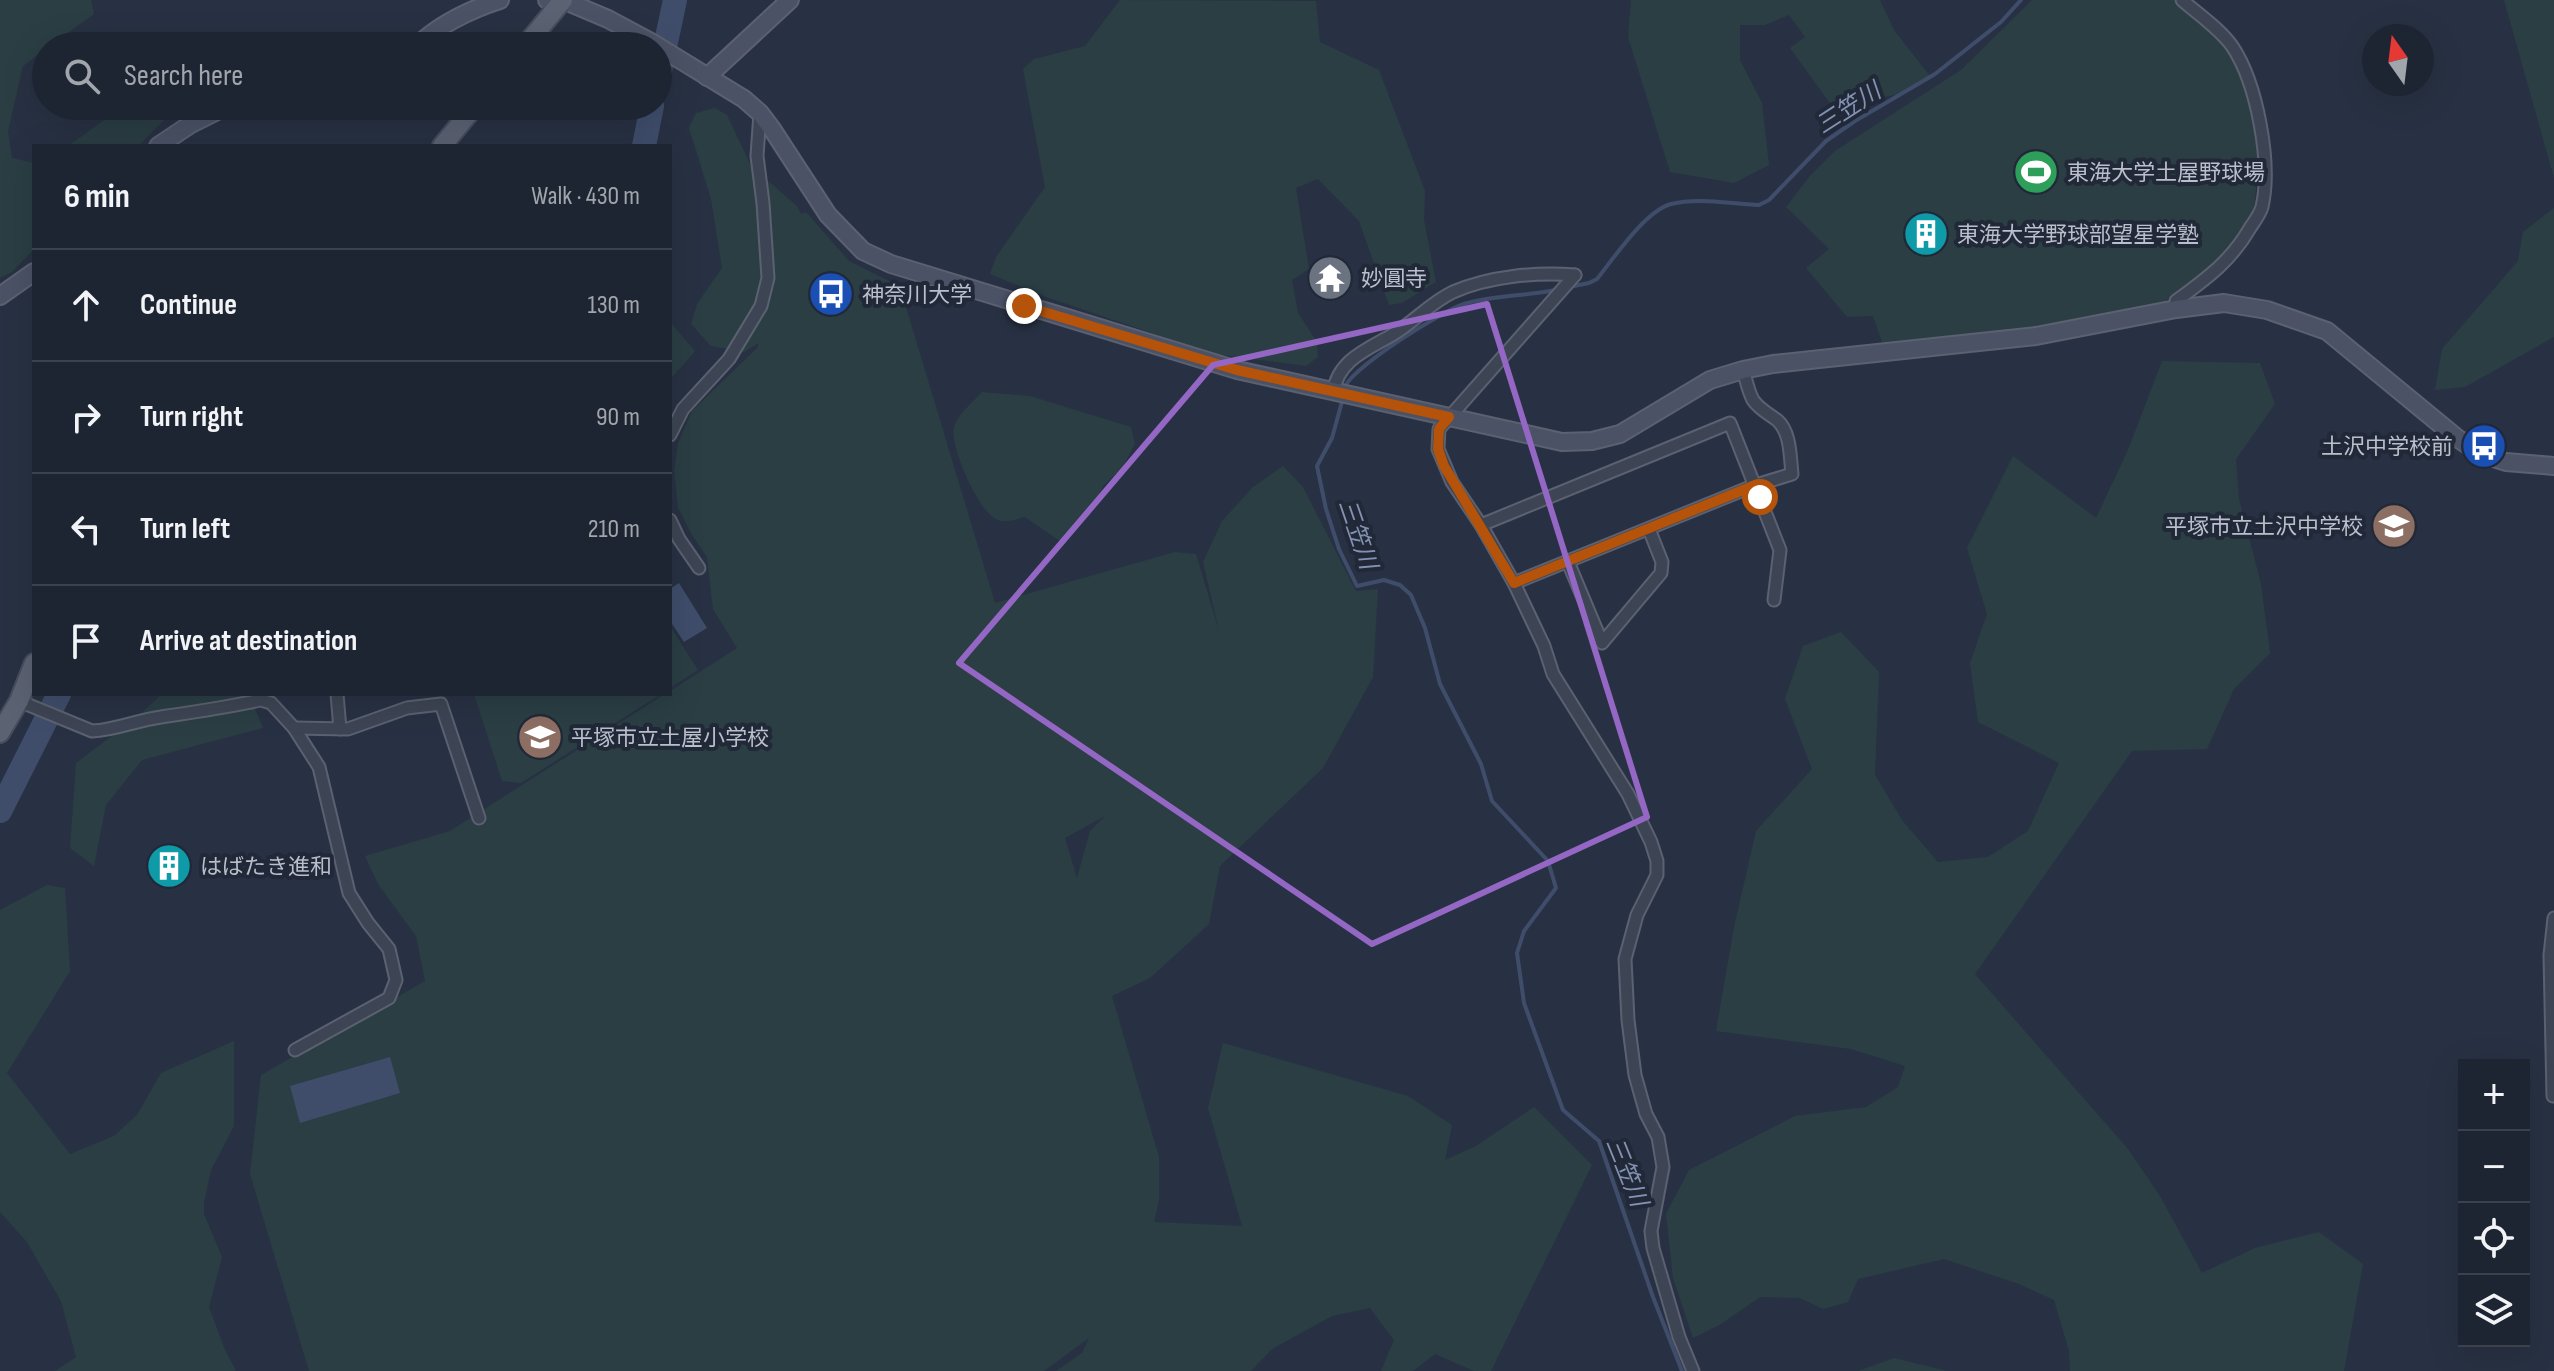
<!DOCTYPE html>
<meta charset="utf-8">
<style>
body{margin:0;font-family:"Sofia Sans Condensed","Noto Sans JP",sans-serif;background:#2b313e;color:#f1f3f6}
.controls{position:absolute;right:24px;bottom:24px;display:grid;overflow:hidden;border-radius:0px;box-shadow:0 8px 32px #0002}
.controls button{width:72px;height:72px;display:grid;place-items:center;padding:0;border:0;border-bottom:2px solid #3c424d;background:#1e2532;color:#f1f3f6;font:40px sans-serif}
.compass{position:absolute;left:2362px;top:24px;width:72px;height:72px;border-radius:50%;background:#1e2532;box-shadow:0 8px 32px #0002;rotate:346deg}
.stop{position:absolute;width:24px;height:24px;margin:-18px;border:6px solid #b45309;border-radius:50%;background:#fff}
.stop.end{background:#b45309;border-color:#fff;box-shadow:0 2px 8px #0008}
.list{margin:0;padding:0;list-style:none}
h2{display:flex;justify-content:space-between;align-items:center;height:104px;margin:0;padding:0 32px;font-size:34px}
h2 small{font-size:26px;font-weight:400;color:#a1a5ac}
.list li{display:grid;grid-template-columns:52px 1fr auto;gap:24px;align-items:center;box-sizing:border-box;height:112px;padding:0 32px;border-top:2px solid #3c424d}
.list b{display:block;font-size:30px;white-space:nowrap}
.list em{font-size:26px;font-style:normal;color:#a1a5ac}
.icon{flex:none;width:44px;height:44px;fill:none;stroke:currentColor;stroke-width:2;stroke-linecap:round;stroke-linejoin:round}
.map{position:relative;flex:none;width:2554px;height:1371px;overflow:hidden}
.search{position:absolute;background:#1e2532;box-shadow:0 8px 32px #0002;left:32px;top:32px;width:640px;height:88px;display:flex;align-items:center;gap:20px;box-sizing:border-box;padding:0 28px;border-radius:44px;color:#a1a5ac;font-size:30px}
.panel{position:absolute;background:#1e2532;box-shadow:0 8px 32px #0002;left:32px;top:144px;width:640px;height:552px;border-radius:0px}
.map>svg:first-child{display:block}
.green{fill:#2a3e44;fill-rule:evenodd}
.water{fill:#3f4d6b}
.lines{fill:none;stroke-linecap:round;stroke-linejoin:round}
.stream{stroke:#3f4d6b;stroke-width:4}
.river{stroke:#3f4d6b;stroke-width:24}
.street-casing{stroke:#5b6170;stroke-width:15}
.secondary-casing{stroke:#5b6170;stroke-width:20}
.primary-casing{stroke:#464c5c;stroke-width:22}
.street{stroke:#3d4453;stroke-width:11}
.secondary{stroke:#4b5266;stroke-width:16}
.primary{stroke:#5b6272;stroke-width:18}
.route{stroke:#b45309;stroke-width:10}
.marked{fill:none;stroke:#9467c4;stroke-width:6;stroke-linejoin:round}
.labels{text-anchor:middle;stroke-width:8;stroke-linejoin:round;paint-order:stroke}
.poi-label{font-size:22px;fill:#babfcc;stroke:#212838;text-anchor:start}
.water-label{font-size:24px;font-style:italic;fill:#8392b2;stroke:#212838}
</style>
<div class="map">
<svg width="2554" height="1371" viewBox="0 0 2554 1371">
<rect width="100%" height="100%" fill="#283143"/>
<g class="green">
<polygon points="0,0 91,0 94,14 50,46 46,46 46,49 23,66 8,131 12,158 34,163 34,249 12,272 0,278"/>
<polygon points="1120,0 1316,1 1320,42 1379,70 1425,191 1424,220 1436,282 1402,303 1389,305 1359,221 1318,179 1296,188 1309,269 1292,280 1298,313 1317,342 1318,357 1306,366 1214,354 1046,297 990,274 996,257 1045,187 1023,69 1034,59 1085,46"/>
<polygon points="1631,0 1880,0 1894,30 1930,76 1895,95 1832,106 1790,48 1805,37 1789,15 1765,25 1740,25 1740,60 1762,103 1769,165 1734,183 1670,172 1628,37"/>
<polygon points="2032,0 2174,0 2225,45 2238,65 2251,99 2257,128 2258,169 2254,209 2230,248 2207,271 2161,304 2020,329 1883,345 1873,316 1847,317 1806,268 1829,249 1786,207 1810,176 1835,151 1961,70"/>
<polygon points="2504,0 2554,0 2554,178"/>
<polygon points="124,106 213,106 169,115 138,146 68,146"/>
<path d="M 715,108 L 727,115 L 751,166 L 797,206 L 801,214 L 806,212 L 849,261 L 909,291 L 906,307 L 995,603 L 1175,552 L 1196,554 L 1219,631 L 1203,562 L 1222,521 L 1253,487 L 1283,466 L 1303,487 L 1356,591 L 1378,589 L 1373,677 L 1323,768 L 1220,866 L 1209,924 L 1150,978 L 1112,996 L 1159,1157 L 1159,1200 L 1154,1222 L 1242,1226 L 1208,1108 L 1223,1043 L 1408,1096 L 1452,1125 L 1445,1160 L 1476,1146 L 1534,1107 L 1592,1165 L 1491,1371 L 1474,1371 L 1435,1354 L 1413,1371 L 1381,1371 L 1394,1340 L 1370,1308 L 1332,1316 L 1272,1349 L 1251,1371 L 1056,1371 L 1082,1353 L 1089,1338 L 1044,1371 L 309,1371 L 250,1174 L 261,1075 L 425,981 L 416,936 L 378,884 L 365,856 L 450,831 L 665,694 L 670,694 L 670,691 L 737,648 L 713,609 L 707,557 L 692,535 L 678,508 L 674,471 L 678,443 L 692,411 L 757,348 L 759,343 L 744,352 L 711,346 L 691,324 L 697,304 L 722,268 L 711,199 L 689,128 L 696,113 ZM 1105,816 L 1090,831 L 1077,878 L 1065,838 Z"/>
<polygon points="2554,208 2554,337 2465,387 2435,390 2442,349 2518,261 2523,232"/>
<polygon points="670,322 695,351 670,380"/>
<polygon points="2162,361 2260,363 2275,404 2236,459 2239,499 2261,584 2270,653 2234,689 2207,749 2132,751 1975,974 2128,1149 2160,1196 2202,1273 2255,1248 2319,1232 2363,1264 2344,1371 2070,1371 2069,1351 2054,1300 2019,1284 1944,1259 1858,1279 1848,1302 1823,1309 1800,1298 1760,1297 1721,1324 1693,1338 1673,1278 1666,1214 1689,1170 1795,1116 1866,1107 1898,1087 1905,1066 1851,1049 1716,1031 1734,927 1756,831 1812,769 1785,699 1803,646 1841,632 1879,672 1875,775 1902,820 1938,862 1988,857 2028,831 2059,763 1978,722 1970,663 1987,614 1967,548 2013,456 2096,518 2128,450"/>
<path d="M 982,392 L 1030,396 L 1131,427 L 1135,444 L 1122,468 L 1103,486 L 1089,516 L 1063,543 L 1025,517 C 1015,520 1003,524 994,518 C 978,508 949,446 954,427 C 958,414 972,403 982,392 Z"/>
<polygon points="670,626 698,670 670,688"/>
<polygon points="162,694 249,694 263,728 142,760 106,805 94,866 70,848 76,763 137,717"/>
<polygon points="474,694 661,694 521,783 502,781"/>
<polygon points="47,885 65,888 70,971 7,1073 70,1154 114,1136 137,1115 161,1073 234,1041 234,1126 211,1170 204,1203 204,1214 222,1257 209,1307 225,1350 236,1371 55,1371 76,1357 61,1301 27,1242 0,1212 0,910"/>
<polygon points="1894,1358 1947,1371 1858,1371"/>
</g>
<g class="water">
<polygon points="679,583 707,628 684,642 670,621 670,589"/>
<polygon points="390,1057 400,1093 300,1123 290,1086"/>
</g>
<g class="lines">
<g class="stream">
<path d="M 1569,287 L 1589,283 L 1597,279 C 1614,258 1645,211 1671,204 C 1699,197 1730,204 1759,205 L 1769,200 L 1826,141 L 1855,121 L 1935,74 L 2001,22 L 2021,0"/>
<path d="M 1344,389 C 1348,370 1443,310 1464,304 C 1494,295 1526,296 1556,290"/>
<polyline points="1343,398 1332,438 1317,466 1326,509 1339,549 1357,586 1384,580 1400,585 1411,595 1425,628 1440,684 1481,764 1492,801 1548,861 1556,888 1524,931 1517,953 1524,1003 1563,1110 1599,1141 1653,1297 1682,1371"/>
</g>
<g class="river">
<polyline points="658,80 675,0"/>
<polyline points="644,146 652,106"/>
<polyline points="0,811 59,694"/>
</g>
<g class="street-casing">
<g id="street">
<polyline points="1575,275 1439,429 1438,449 1452,482 1481,525 1514,583 1544,646 1553,674 1628,794 1651,842 1657,861 1657,875 1637,915 1625,959 1628,1020 1635,1075 1646,1114 1658,1137 1663,1167 1651,1231 1653,1248 1679,1337 1693,1371"/>
<path d="M 2176,309 L 2176,301 C 2207,278 2231,261 2250,228 C 2254,222 2260,214 2262,207 C 2272,163 2257,83 2232,46 C 2220,29 2198,14 2182,0"/>
<path d="M 1333,393 C 1338,360 1366,350 1392,335 C 1414,322 1430,303 1453,292 C 1490,276 1536,272 1575,275"/>
<polyline points="670,435 683,409 729,359 761,306 768,278 763,203 757,156 760,113"/>
<polyline points="670,520 679,539 699,568"/>
<polyline points="1481,525 1730,423 1780,550 1774,600"/>
<polyline points="1568,562 1602,643 1661,573 1662,562 1649,529"/>
<path d="M 1514,583 L 1753,486 L 1792,474 C 1790,457 1791,432 1777,420 C 1769,414 1759,409 1753,400 C 1748,391 1746,379 1743,370"/>
<polyline points="337,694 340,729"/>
<path d="M 19,701 L 92,731 C 116,730 137,720 161,717 C 194,712 228,707 261,700 L 271,703 L 294,728 L 319,767 L 349,893 L 368,923 L 389,949 L 396,980 L 389,998 L 295,1050"/>
<polyline points="294,728 348,729 407,708 441,704 479,818"/>
<polyline points="2553,1096 2550,955 2554,918"/>
</g>
</g>
<g class="secondary-casing">
<g id="secondary">
<polyline points="547,0 563,0 608,19 651,42 744,99 760,113 772,129 828,215 863,251 891,264 1237,370 1562,442 1592,441 1620,434 1710,380 1743,370 1773,364 2036,336 2176,309 2224,303 2267,310 2327,331 2457,438 2481,454 2506,462 2554,466"/>
<path d="M 417,46 C 441,23 469,10 500,0"/>
<polyline points="707,77 790,0"/>
<polyline points="158,146 191,124 227,106"/>
<polyline points="0,296 34,272"/>
</g>
</g>
<g class="primary-casing">
<g id="primary">
<polyline points="525,46 563,0"/>
<polyline points="442,146 475,106"/>
<polyline points="0,733 19,701 34,663"/>
</g>
</g>
<use href="#street" class="street"/>
<use href="#secondary" class="secondary"/>
<use href="#primary" class="primary"/>
</g>
<g class="lines">
<polyline class="route" points="1024,306 1237,370 1449,417 1439,429 1438,449 1444,466 1514,583 1753,486 1760,497"/>
</g>
<path class="marked" d="M 1487,304 L 1647,817 L 1372,944 L 959,663 L 1213,365 Z"/>
<defs>
<g id="stadium-disc" transform="scale(2.3)"><circle r="9.5" fill="#2e9e5b" stroke="#212838"/><path d="M0-5a6.5 5 0 1 0 0 10a6.5 5 0 1 0 0-10ZM-3.5-1.8h7v3.6h-7Z" fill="#fff"/></g>
<g id="building-disc" transform="scale(2.3)"><circle r="9.5" fill="#0f9aa8" stroke="#212838"/><path d="M-4-6H4V6H1V3H-1V6H-4ZM-2.5-4.3h1.7v1.8h-1.7ZM.8-4.3h1.7v1.8H.8ZM-2.5-1h1.7V.8h-1.7ZM.8-1h1.7V.8H.8Z" fill="#fff"/></g>
<g id="temple-disc" transform="scale(2.3)"><circle r="9.5" fill="#6b7280" stroke="#212838"/><path d="M0-6L5-2H3V0L6.5 2.5H4V6H1.5V3h-3V6H-4V2.5H-6.5L-3 0V-2H-5Z" fill="#fff"/></g>
<g id="bus-disc" transform="scale(2.3)"><circle r="9.5" fill="#1a4fb4" stroke="#212838"/><path d="M-5-6H5V4H4V6H2V4H-2V6H-4V4H-5ZM-3.5-4V0h7V-4ZM-3.5 1.2v1.5H-2V1.2ZM2 1.2v1.5H3.5V1.2Z" fill="#fff"/></g>
<g id="school-disc" transform="scale(2.3)"><circle r="9.5" fill="#8d6e63" stroke="#212838"/><path d="M0-5L7-2L0 1L-7-2ZM-4 1L0 2.5L4 1V4Q0 6-4 4Z" fill="#fff"/></g>
</defs>
<g fill-rule="evenodd">
<use href="#stadium-disc" x="2036" y="172"/>
<use href="#building-disc" x="1926" y="234"/>
<use href="#temple-disc" x="1330" y="278"/>
<use href="#bus-disc" x="831" y="294"/>
<use href="#bus-disc" x="2484" y="446"/>
<use href="#school-disc" x="2394" y="526"/>
<use href="#school-disc" x="540" y="737"/>
<use href="#building-disc" x="169" y="866"/>
</g>
<g class="labels">
<g class="poi-label">
<text x="2067" y="180">東海大学土屋野球場</text>
<text x="1957" y="242">東海大学野球部望星学塾</text>
<text x="1361" y="286">妙圓寺</text>
<text x="862" y="302">神奈川大学</text>
<text x="2453" y="454" text-anchor="end">土沢中学校前</text>
<text x="2363" y="534" text-anchor="end">平塚市立土沢中学校</text>
<text x="571" y="745">平塚市立土屋小学校</text>
<text x="200" y="874">はばたき進和</text>
</g>
<g class="water-label">
<text transform="translate(1848 108) rotate(-33)" y="8">三笠川</text>
<text transform="translate(1358 534) rotate(71)" y="8">三笠川</text>
<text transform="translate(1627 1172) rotate(68)" y="8">三笠川</text>
</g>
</g>
</svg>
<div class="controls">
<button>+</button>
<button>−</button>
<button><svg class="icon" aria-label="locate" viewBox="0 0 24 24"><circle cx="12" cy="12" r="6"/><path d="M12 2v4M12 18v4M2 12h4M18 12h4"/></svg></button>
<button><svg class="icon" aria-label="layers" viewBox="0 0 24 24"><path d="M12 4l9 5-9 5-9-5zM3 14l9 5 9-5"/></svg></button>
</div>
<svg class="compass" viewBox="-18 -18 36 36"><path d="M0-13l5 13h-10z" fill="#e53935"/><path d="M0 13l5-13h-10z" fill="#a1a5ac"/></svg>
<div class="stop" style="left:1760px;top:497px"></div>
<div class="stop end" style="left:1024px;top:306px"></div>
<div class="search"><svg class="icon" aria-label="search" viewBox="0 0 24 24"><circle cx="10" cy="10" r="6"/><path d="M15 15l6 6"/></svg>Search here</div>
<section class="panel">
<h2>6 min<small>Walk · 430 m</small></h2>
<ul class="list">
<li><svg class="icon" aria-label="ahead" viewBox="0 0 24 24"><path d="M12 20V5M6 11l6-6 6 6"/></svg><div><b>Continue</b></div><em>130 m</em></li>
<li><svg class="icon" aria-label="right" viewBox="0 0 24 24"><path d="M7 20v-9h11M14 6l5 5-5 5"/></svg><div><b>Turn right</b></div><em>90 m</em></li>
<li><svg class="icon" aria-label="left" viewBox="0 0 24 24"><path d="M17 20v-9H6M10 6l-5 5 5 5"/></svg><div><b>Turn left</b></div><em>210 m</em></li>
<li><svg class="icon" aria-label="arrive" viewBox="0 0 24 24"><path d="M6 21V4h12l-3 4 3 4H6"/></svg><div><b>Arrive at destination</b></div></li>
</ul>
</section>
</div>
